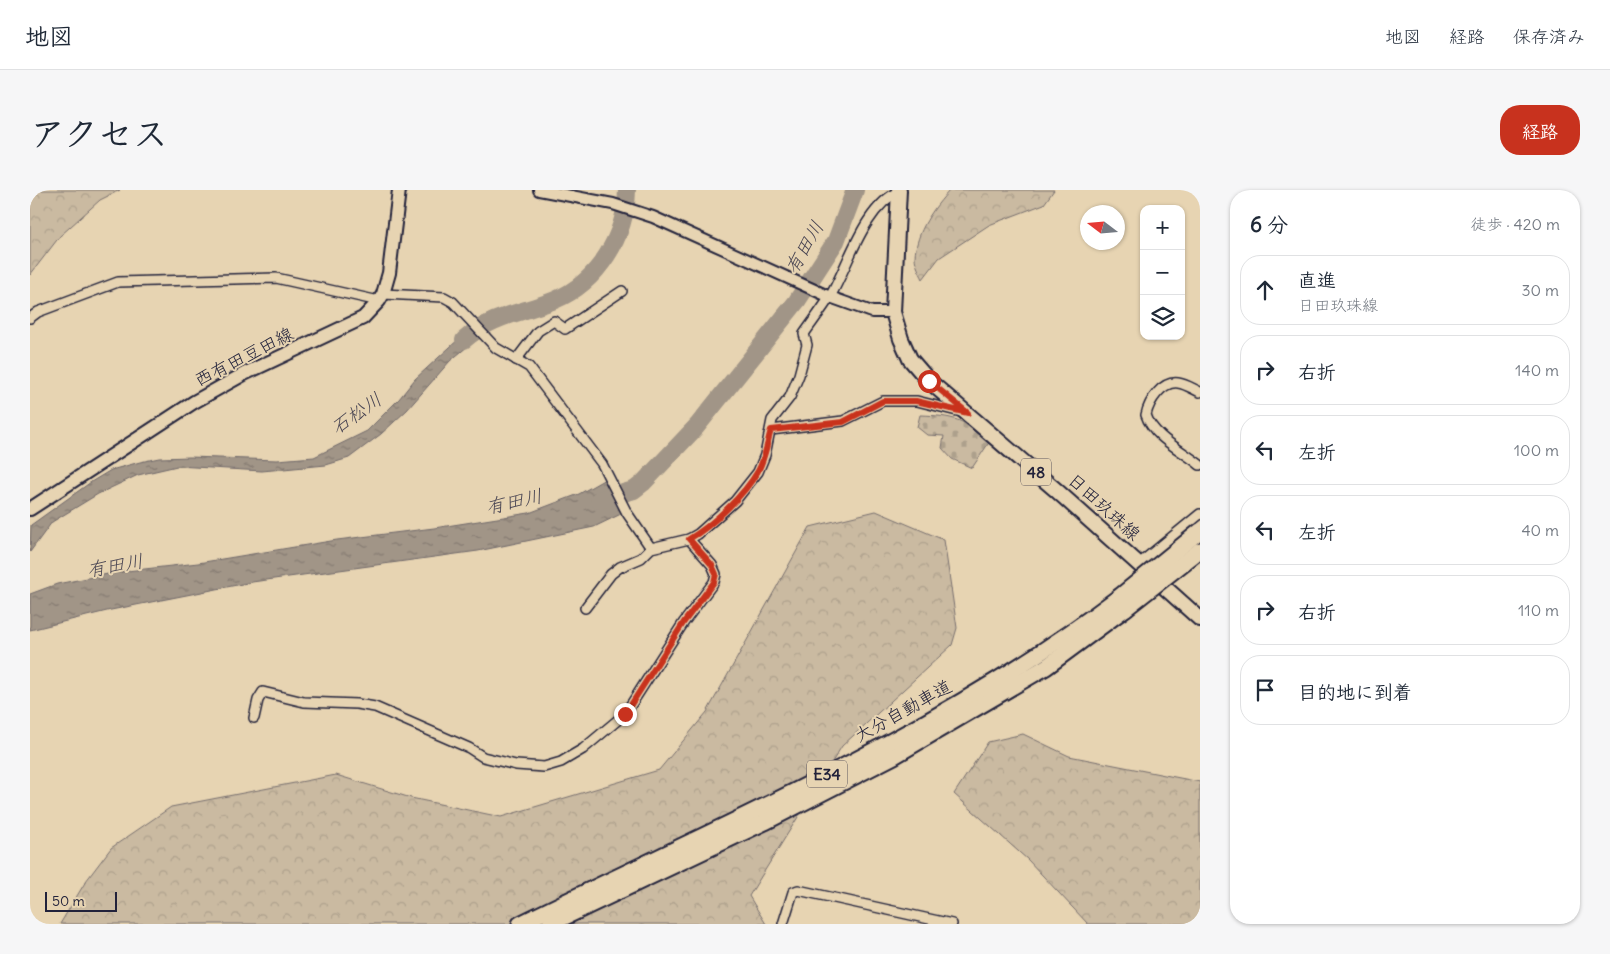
<!DOCTYPE html>
<html lang="ja">
<meta charset="utf-8">
<style>
body{margin:0;font-family:Delius,"Klee One",sans-serif;background:#f6f6f7;color:#1f2937}
.controls{position:absolute;right:15px;top:15px;display:grid;overflow:hidden;border-radius:10px;box-shadow:0 1px 4px #0004}
.controls button{width:45px;height:45px;display:grid;place-items:center;padding:0;border:0;border-bottom:1px solid #e0e1e3;background:#fff;color:#1f2937;font:25px sans-serif}
.compass{position:absolute;left:1050px;top:15px;width:45px;height:45px;border-radius:50%;background:#fff;box-shadow:0 1px 4px #0004;rotate:286deg}
.scale{position:absolute;left:15px;bottom:12px;width:72px;box-sizing:border-box;padding-left:5px;border:2px solid #22223b;border-top:0;font-size:14px;line-height:18px;white-space:nowrap;color:#22223b;-webkit-text-stroke:4px #e7d4b2;paint-order:stroke}
.stop{position:absolute;width:15px;height:15px;margin:-11px;border:4px solid #c8321e;border-radius:50%;background:#fff}
.stop.end{background:#c8321e;border-color:#fff;box-shadow:0 1px 5px #0008}
.list{margin:0;padding:0;list-style:none}
h2{display:flex;justify-content:space-between;align-items:center;height:65px;margin:0;padding:0 20px;font-size:21px}
h2 small{font-size:16px;font-weight:400;color:#747a83}
.list li{display:grid;grid-template-columns:32px 1fr auto;gap:15px;align-items:center;box-sizing:border-box;height:70px;margin:0 10px 10px;padding:0 10px;border:1px solid #e0e1e3;border-radius:20px}
.list b{display:block;font-size:19px;white-space:nowrap}
.list p{margin:0;font-size:16px;white-space:nowrap;color:#747a83}
.list em{font-size:16px;font-style:normal;color:#747a83}
.icon{flex:none;width:28px;height:28px;fill:none;stroke:currentColor;stroke-width:2;stroke-linecap:round;stroke-linejoin:round}
.map{position:relative;flex:none;width:1170px;height:734px;overflow:hidden;border-radius:20px}
header{display:flex;align-items:center;gap:30px;box-sizing:border-box;height:70px;padding:0 25px;background:#fff;border-bottom:1px solid #e0e1e3}
header strong{font-size:24px}
nav{display:flex;gap:28px;margin-inline-start:auto;font-size:18px}
.intro{display:flex;align-items:center;justify-content:space-between;box-sizing:border-box;height:120px;padding:0 30px}
h1{margin:0;font-size:35px}
.button{padding:12px 22px;border-radius:20px;background:#c8321e;color:#fff;font-size:18px;font-weight:700}
main{display:flex;gap:30px;padding:0 30px}
aside{flex:1;background:#fff;border-radius:20px;box-shadow:0 1px 4px #0004}
.map>svg:first-child{display:block}
.forest{fill:url(#forest-crowns);stroke:#766e6e}
.cemetery{fill:url(#cemetery-stones);stroke:#766e6e}
.water{fill:url(#water-ripples);stroke:#6e6769}
.lines{fill:none;stroke-linecap:round;stroke-linejoin:round}
.river{stroke:#a19587;stroke-width:18}
.minor-casing{stroke:#22223b;stroke-width:12}
.tertiary-casing{stroke:#22223b;stroke-width:14}
.secondary-casing{stroke:#22223b;stroke-width:16}
.primary-casing{stroke:#22223b;stroke-width:18}
.motorway-casing{stroke:#22223b;stroke-width:19}
.minor{stroke:#e7d4b2;stroke-width:9}
.tertiary{stroke:#e7d4b2;stroke-width:10}
.secondary{stroke:#e7d4b2;stroke-width:12}
.primary{stroke:#e7d4b2;stroke-width:14}
.motorway{stroke:#e7d4b2;stroke-width:15}
.motorway-bridge-casing{stroke:#22223b;stroke-width:19;stroke-linecap:butt}
.motorway-bridge{stroke:#e7d4b2;stroke-width:15}
.route{stroke:#c8321e;stroke-width:6}
.labels{text-anchor:middle;stroke-width:4;stroke-linejoin:round;paint-order:stroke}
.shield{fill:#e7d4b2;stroke:#5d575f;stroke-width:1}
.shield-label{font-size:16px;font-weight:bold;fill:#22223b}
.street-label{font-size:18px;fill:#22223b;stroke:#e7d4b2}
.water-label{font-size:19px;font-style:italic;fill:#484452;stroke:#e7d4b2}
</style>
<header>
<strong>地図</strong>
<nav><a>地図</a><a>経路</a><a>保存済み</a></nav>
</header>
<div class="intro"><h1>アクセス</h1><a class="button">経路</a></div>
<main>
<div class="map">
<svg width="1170" height="734" viewBox="0 0 1170 734">
<defs>
<pattern id="forest-crowns" width="20" height="18" patternUnits="userSpaceOnUse" patternTransform="scale(1.25)"><rect width="20" height="18" fill="#cabaa1"/><path d="M2 6a3 3 0 1 1 6 0M12 15a3 3 0 1 1 6 0" fill="none" stroke="#ada08c"/></pattern>
<pattern id="cemetery-stones" width="16" height="16" patternUnits="userSpaceOnUse" patternTransform="scale(1.25)"><rect width="16" height="16" fill="#cabaa1"/><path d="M2 7V4a2 2 0 0 1 4 0v3zM10 15v-3a2 2 0 0 1 4 0v3z" fill="#ada08c"/></pattern>
<pattern id="water-ripples" width="26" height="14" patternUnits="userSpaceOnUse" patternTransform="scale(1.25)"><rect width="26" height="14" fill="#a19587"/><path d="M2 4q2-2 4 0t4 0M15 11q2-2 4 0t4 0" fill="none" stroke="#837970"/></pattern>
</defs>
<rect width="100%" height="100%" fill="#e7d4b2"/>
<filter id="ink" filterUnits="userSpaceOnUse"><feTurbulence type="fractalNoise" baseFrequency=".02" numOctaves="2"/><feDisplacementMap in="SourceGraphic" scale="10" xChannelSelector="R" yChannelSelector="G"/><feConvolveMatrix kernelMatrix="1 2 1 2 8 2 1 2 1" color-interpolation-filters="sRGB"/></filter>
<g filter="url(#ink)">
<g class="forest">
<polygon points="0,0 90,0 70,10 30,46 0,85"/>
<path d="M 920,0 L 1024,0 L 1014,14 L 959,35 L 909,68 L 893,89 C 890,83 885,74 885,67 C 886,42 904,17 920,0 Z"/>
<polygon points="846,321 914,350 927,438 922,455 812,556 719,706 736,734 30,734 56,691 81,658 141,617 306,585 381,608 471,627 629,580 677,522 780,337"/>
<polygon points="993,544 1039,566 1170,592 1170,734 1058,734 998,670 924,604 958,552"/>
</g>
<path class="cemetery" d="M 890,225 C 924,226 933,229 960,251 L 942,278 L 922,269 L 912,258 L 914,246 L 897,245 L 887,237 Z"/>
<g class="water">
<polygon points="442,137 449,147 420,171 377,220 351,244 319,268 296,275 232,281 147,276 108,285 68,304 22,332 0,362 1,335 61,292 81,280 110,272 129,268 160,267 247,270 284,267 337,241 369,209 385,189"/>
<polygon points="577,288 593,323 564,337 448,361 222,392 81,420 0,440 0,404 27,394 88,382 168,373 307,350 404,338 499,323 549,304"/>
</g>
<g class="lines">
<g class="river">
<path d="M 434,150 C 464,124 490,124 525,110 C 568,92 596,46 597,0"/>
<polyline points="569,310 604,300 613,293 667,236 767,111 806,51 825,0"/>
</g>
<g class="minor-casing">
<g id="minor">
<polyline points="353,104 414,107 423,112 466,158 499,177 572,274 597,323 621,358"/>
<polyline points="0,128 8,122 88,92 246,88 349,111"/>
<polyline points="486,170 508,141 524,131 535,139 592,101"/>
<path d="M 1170,202 C 1163,199 1156,194 1148,193 C 1132,191 1119,211 1116,225 C 1123,247 1153,261 1170,275"/>
<polyline points="741,240 813,231 853,211 887,211 931,222"/>
<polyline points="1109,374 1170,324"/>
<path d="M 555,418 L 581,384 L 590,377 L 611,368 L 621,358 L 659,349 L 668,344 L 705,311 L 728,282 L 735,265 L 742,230 L 760,207 L 769,185 L 777,155 L 774,144 C 783,131 793,118 801,105 C 820,71 834,17 871,0"/>
<polyline points="224,528 228,510 233,502 274,512 327,514 345,517 439,558 453,567 486,575 514,577 531,572 553,559 595,524 654,432 684,392 686,384 682,375 659,349"/>
<polyline points="753,734 763,702 768,700 922,734"/>
</g>
</g>
<g class="tertiary-casing">
<polyline id="tertiary" points="509,0 583,14 623,27 800,107 842,122 863,122"/>
</g>
<g class="secondary-casing">
<polyline id="secondary" points="0,319 164,212 214,184 333,128 349,111 353,104 359,83 369,0"/>
</g>
<g class="primary-casing">
<polyline id="primary" points="869,0 863,122 871,149 880,169 899,191 1026,300 1170,429"/>
</g>
<g class="motorway-casing">
<g id="motorway">
<path d="M 490,734 C 693,634 907,545 1089,407"/>
<polyline points="520,734 735,632 864,566 1016,477 1096,418"/>
</g>
</g>
<use href="#minor" class="minor"/>
<use href="#tertiary" class="tertiary"/>
<use href="#secondary" class="secondary"/>
<use href="#primary" class="primary"/>
<use href="#motorway" class="motorway"/>
<g class="motorway-bridge-casing">
<g id="motorway-bridge">
<polyline points="1089,407 1170,341"/>
<polyline points="1096,418 1170,360"/>
</g>
</g>
<use href="#motorway-bridge" class="motorway-bridge"/>
</g>
</g>
<g class="lines" filter="url(#ink)">
<path class="route" d="M 595,524 L 654,432 L 684,392 L 686,384 L 682,375 L 659,349 C 682,336 715,304 728,281 C 735,269 737,253 741,240 L 813,232 L 853,211 L 886,211 L 938,223 L 899,191"/>
</g>
<g class="labels">
<g class="shield">
<rect x="991" y="268.5" width="30" height="27" rx="4"/>
<rect x="777" y="570.5" width="40" height="27" rx="4"/>
</g>
<g class="shield-label">
<text x="1006" y="288">48</text>
<text x="797" y="590">E34</text>
</g>
<g class="street-label">
<text transform="translate(214 167) rotate(-27)" y="6">西有田豆田線</text>
<text transform="translate(1074 317) rotate(42)" y="6">日田玖珠線</text>
<text transform="translate(873 521) rotate(-29)" y="6">大分自動車道</text>
</g>
<g class="water-label">
<text transform="translate(774 57) rotate(-60)" y="7">有田川</text>
<text transform="translate(326 223) rotate(-35)" y="7">石松川</text>
<text transform="translate(484 311) rotate(-12)" y="7">有田川</text>
<text transform="translate(85 375) rotate(-10)" y="7">有田川</text>
</g>
</g>
</svg>
<div class="controls">
<button>+</button>
<button>−</button>
<button><svg class="icon" aria-label="layers" viewBox="0 0 24 24"><path d="M12 4l9 5-9 5-9-5zM3 14l9 5 9-5"/></svg></button>
</div>
<svg class="compass" viewBox="-18 -18 36 36"><path d="M0-13l5 13h-10z" fill="#e53935"/><path d="M0 13l5-13h-10z" fill="#747a83"/></svg>
<div class="scale">50 m</div>
<div class="stop" style="left:899px;top:191px"></div>
<div class="stop end" style="left:595px;top:524px"></div>
</div>
<aside>
<h2>6 分<small>徒歩 · 420 m</small></h2>
<ul class="list">
<li><svg class="icon" aria-label="ahead" viewBox="0 0 24 24"><path d="M12 20V5M6 11l6-6 6 6"/></svg><div><b>直進</b><p>日田玖珠線</p></div><em>30 m</em></li>
<li><svg class="icon" aria-label="right" viewBox="0 0 24 24"><path d="M7 20v-9h11M14 6l5 5-5 5"/></svg><div><b>右折</b></div><em>140 m</em></li>
<li><svg class="icon" aria-label="left" viewBox="0 0 24 24"><path d="M17 20v-9H6M10 6l-5 5 5 5"/></svg><div><b>左折</b></div><em>100 m</em></li>
<li><svg class="icon" aria-label="left" viewBox="0 0 24 24"><path d="M17 20v-9H6M10 6l-5 5 5 5"/></svg><div><b>左折</b></div><em>40 m</em></li>
<li><svg class="icon" aria-label="right" viewBox="0 0 24 24"><path d="M7 20v-9h11M14 6l5 5-5 5"/></svg><div><b>右折</b></div><em>110 m</em></li>
<li><svg class="icon" aria-label="arrive" viewBox="0 0 24 24"><path d="M6 21V4h12l-3 4 3 4H6"/></svg><div><b>目的地に到着</b></div></li>
</ul>
</aside>
</main>
